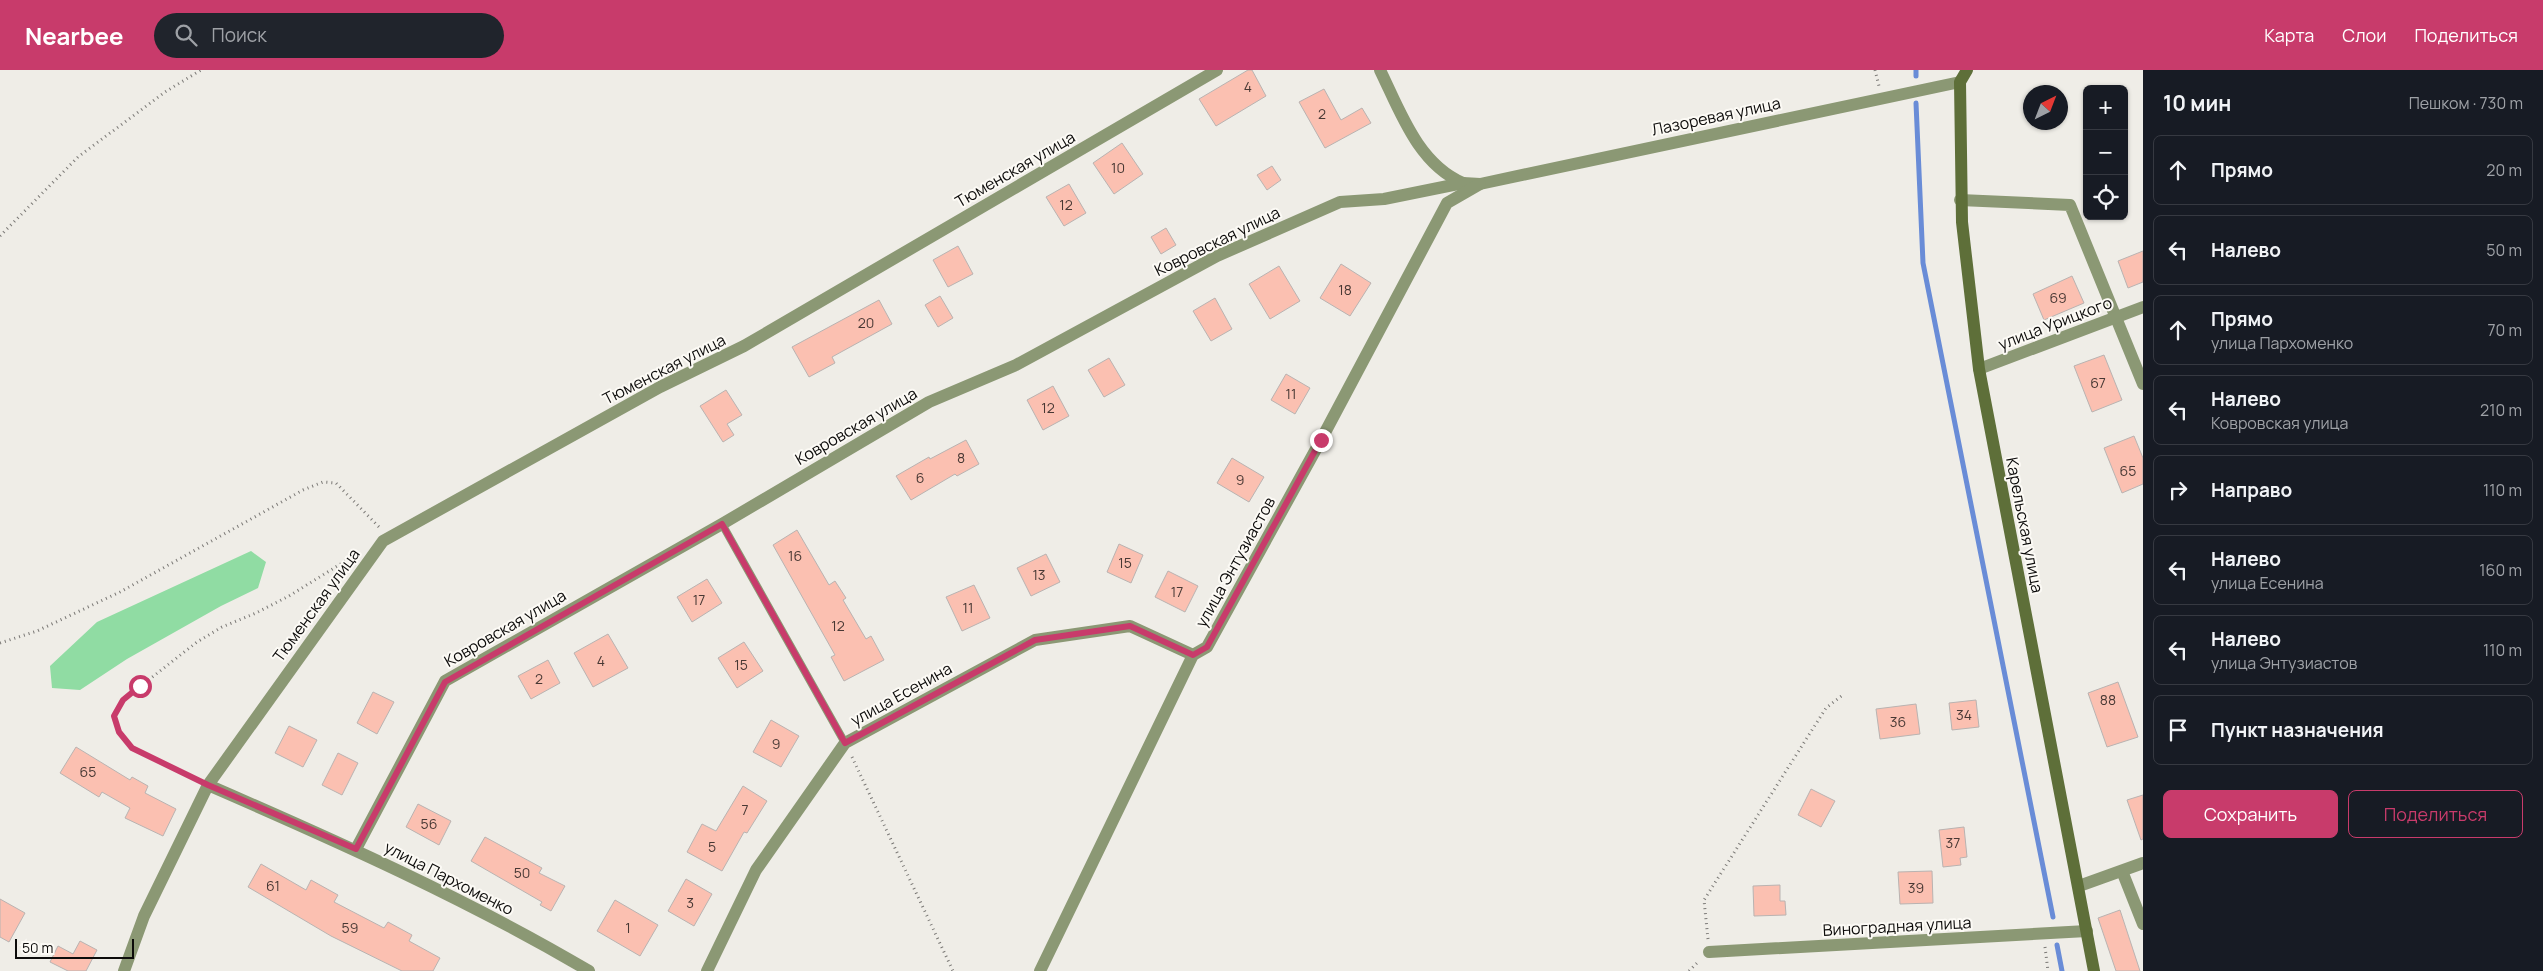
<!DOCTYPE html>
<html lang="ru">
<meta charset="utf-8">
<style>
body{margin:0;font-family:Manrope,sans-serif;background:#20242c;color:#f1f3f6}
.controls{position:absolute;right:15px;top:15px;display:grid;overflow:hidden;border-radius:8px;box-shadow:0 1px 4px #0004}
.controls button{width:45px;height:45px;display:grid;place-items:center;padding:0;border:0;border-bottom:1px solid #363941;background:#171b24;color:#f1f3f6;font:25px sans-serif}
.compass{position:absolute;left:2023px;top:15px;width:45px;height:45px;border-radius:50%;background:#171b24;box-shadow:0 1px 4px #0004;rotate:42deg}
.scale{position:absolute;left:15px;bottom:12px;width:119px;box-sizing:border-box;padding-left:5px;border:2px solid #0c0b0a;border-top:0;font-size:14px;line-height:18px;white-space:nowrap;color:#0c0b0a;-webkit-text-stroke:4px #fcfaf5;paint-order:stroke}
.stop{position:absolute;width:15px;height:15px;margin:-11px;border:4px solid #c83b6b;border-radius:50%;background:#fff}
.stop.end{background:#c83b6b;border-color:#fff;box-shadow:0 1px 5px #0008}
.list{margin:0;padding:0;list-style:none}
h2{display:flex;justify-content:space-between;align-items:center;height:65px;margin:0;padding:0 20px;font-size:21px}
h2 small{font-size:16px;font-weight:400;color:#9ea1a6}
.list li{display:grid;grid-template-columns:32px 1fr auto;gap:15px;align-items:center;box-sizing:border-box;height:70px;margin:0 10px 10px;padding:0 10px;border:1px solid #363941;border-radius:8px}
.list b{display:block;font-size:19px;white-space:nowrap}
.list p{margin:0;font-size:16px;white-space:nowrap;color:#9ea1a6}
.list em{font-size:16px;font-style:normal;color:#9ea1a6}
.actions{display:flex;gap:10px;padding:15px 20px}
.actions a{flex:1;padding:11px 0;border:1px solid #c83b6b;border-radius:8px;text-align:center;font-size:18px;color:#c83b6b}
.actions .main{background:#c83b6b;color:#fff}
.icon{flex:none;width:28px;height:28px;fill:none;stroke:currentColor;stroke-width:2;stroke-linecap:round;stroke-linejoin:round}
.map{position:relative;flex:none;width:2143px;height:901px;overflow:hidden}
header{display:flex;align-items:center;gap:30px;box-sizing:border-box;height:70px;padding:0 25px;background:#c83b6b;color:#fff}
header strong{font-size:24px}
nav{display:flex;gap:28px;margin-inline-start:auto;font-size:18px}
.search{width:350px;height:45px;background:#20242c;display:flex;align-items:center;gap:12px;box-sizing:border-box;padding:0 18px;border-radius:28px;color:#9ea1a6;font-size:19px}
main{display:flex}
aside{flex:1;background:#171b24}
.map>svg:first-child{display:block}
.green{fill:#90dca3}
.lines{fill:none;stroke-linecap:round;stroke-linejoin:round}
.stream{stroke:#698cd7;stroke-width:5}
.building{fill:#fbc0b1;stroke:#b9b3b1}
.path{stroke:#7b7976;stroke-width:3;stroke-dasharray:1 4;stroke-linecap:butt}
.service{stroke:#8b9874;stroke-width:8}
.minor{stroke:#8b9874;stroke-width:12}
.secondary{stroke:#5e6f39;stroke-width:12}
.route{stroke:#c83b6b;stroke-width:6}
.labels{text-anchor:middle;stroke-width:4;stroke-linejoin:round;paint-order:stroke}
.number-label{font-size:14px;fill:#483834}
.street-label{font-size:16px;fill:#0c0b0a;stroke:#fcfaf5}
</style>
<header>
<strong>Nearbee</strong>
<div class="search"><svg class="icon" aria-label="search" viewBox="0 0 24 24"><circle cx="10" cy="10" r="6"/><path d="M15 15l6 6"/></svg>Поиск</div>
<nav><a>Карта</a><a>Слои</a><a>Поделиться</a></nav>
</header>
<main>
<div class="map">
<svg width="2143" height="901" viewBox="0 0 2143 901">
<rect width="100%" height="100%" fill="#efede7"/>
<polygon class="green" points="251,481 266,492 258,518 221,536 127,589 80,620 52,618 50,596 97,552"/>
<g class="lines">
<g class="stream">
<polyline points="1916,6 1916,0"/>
<polyline points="1916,33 1923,193 2053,847"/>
<polyline points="2057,875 2062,901"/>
</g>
</g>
<g class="building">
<polygon points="1248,0 1252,0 1266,26 1216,56 1199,29"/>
<polygon points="1324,19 1341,50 1362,38 1371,53 1325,78 1299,32"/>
<polygon points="1122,73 1143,104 1114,124 1093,93"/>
<polygon points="1272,96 1281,110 1267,120 1257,105"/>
<polygon points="1069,114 1086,143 1064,156 1046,127"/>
<polygon points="1166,158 1176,175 1161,184 1151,167"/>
<polygon points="958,176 973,204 948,217 933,190"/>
<polygon points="2143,181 2143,212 2128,218 2118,191"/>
<polygon points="1341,194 1371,213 1350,246 1320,228"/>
<polygon points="1279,196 1300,231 1270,249 1249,214"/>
<polygon points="2072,206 2084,233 2044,250 2033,224"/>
<polygon points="940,226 953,248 938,257 925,235"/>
<polygon points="1215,228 1232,259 1211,271 1193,241"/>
<polygon points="879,230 892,254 832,287 835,293 809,307 792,277"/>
<polygon points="2104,285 2122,330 2092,342 2074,296"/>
<polygon points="1109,288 1125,315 1104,327 1088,300"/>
<polygon points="1286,304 1310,318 1295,344 1271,330"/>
<polygon points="1053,316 1069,346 1043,360 1027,330"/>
<polygon points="726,320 742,345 727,354 734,365 723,372 700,336"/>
<polygon points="2134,366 2143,388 2143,414 2122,423 2104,378"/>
<polygon points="966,370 979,394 957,406 955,404 911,430 896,406 929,387 930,389"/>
<polygon points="1232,388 1264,407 1249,432 1217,413"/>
<polygon points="797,460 829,515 835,511 846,528 843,530 866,569 871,566 884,590 844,611 831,587 835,585 773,475"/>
<polygon points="1119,474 1143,485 1131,513 1107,502"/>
<polygon points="1046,484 1060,512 1031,526 1017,498"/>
<polygon points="1168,501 1198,516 1185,542 1155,527"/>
<polygon points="707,509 722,533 692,552 677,527"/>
<polygon points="974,515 990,548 962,561 946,527"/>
<polygon points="608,564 628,598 593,617 574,583"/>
<polygon points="744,572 763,601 737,618 718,588"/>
<polygon points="548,590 560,613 531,629 518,606"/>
<polygon points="2118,612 2138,667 2107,677 2088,623"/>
<polygon points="373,622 394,632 377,664 357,653"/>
<polygon points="1976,630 1979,657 1952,660 1949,633"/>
<polygon points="1916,634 1920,664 1880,669 1876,639"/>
<polygon points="771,650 799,666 781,697 753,682"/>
<polygon points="289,656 317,670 303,697 275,683"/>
<polygon points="76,677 130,710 132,707 148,716 145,723 176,739 163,766 125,748 130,738 102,722 99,727 60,703"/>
<polygon points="338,683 358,693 342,725 322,715"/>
<polygon points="743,716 767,731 747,763 744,762 722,801 687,782 702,754 716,761"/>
<polygon points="1811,719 1835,731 1821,757 1798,745"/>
<polygon points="2143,725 2143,769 2141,770 2127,730"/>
<polygon points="418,734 451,751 439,775 406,757"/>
<polygon points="1964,757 1967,787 1960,788 1961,795 1943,797 1939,760"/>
<polygon points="485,767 542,798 539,803 565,816 551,841 540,835 542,832 471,791"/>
<polygon points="261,794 306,820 311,810 338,825 334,832 384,858 388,852 412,865 409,871 440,888 433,901 402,901 331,866 248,817"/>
<polygon points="1932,801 1933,833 1900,834 1898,802"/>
<polygon points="686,809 712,824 694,856 668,841"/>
<polygon points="1780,815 1780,831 1785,831 1786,845 1754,846 1753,816"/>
<polygon points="0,829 25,843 9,872 0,867"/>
<polygon points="615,830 658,855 640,886 597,861"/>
<polygon points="2120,840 2140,901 2116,901 2098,848"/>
<polygon points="80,871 97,880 86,901 68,901 50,892 58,876 73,884"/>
</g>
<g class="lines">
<g class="path">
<polyline points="1875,0 1879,16"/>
<polyline points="0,166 78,87 165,22 201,0"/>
<polyline points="0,573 37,561 120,522 303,420 323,412 336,413 380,458"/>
<polyline points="852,687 953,901"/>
<polyline points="197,709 132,678 119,662 114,646 123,630 197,572 222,557 256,543 289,526 355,485"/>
<polyline points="1708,869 1704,830 1826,638 1844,624"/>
<polyline points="2045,877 2048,901"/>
<polyline points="1689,901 1699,891"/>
</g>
<polyline class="service" points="722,454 845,673"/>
<g class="minor">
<path d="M 1380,0 C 1400,41 1418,94 1463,113"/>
<polyline points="1960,130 2070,135 2143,314"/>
<polyline points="1979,299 2143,237"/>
<path d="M 208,715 C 337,771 467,829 589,901"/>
<polyline points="356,779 445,611 722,454 929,332 1016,295 1217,186 1340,132 1384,129 1463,113 1480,114 1960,12"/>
<polyline points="2122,801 2143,854"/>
<polyline points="2079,816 2143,793"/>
<polyline points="1709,882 2087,861"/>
<polyline points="124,901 144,846 208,715 383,471 660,317 744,276 1217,0"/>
<polyline points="707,901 756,800 845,673 1035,570 1130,556 1193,585"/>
<polyline points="1040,901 1193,585 1207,577 1321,370 1447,133 1480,114"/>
</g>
<polyline class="secondary" points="1967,0 1960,12 1962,152 1979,299 2094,901"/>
</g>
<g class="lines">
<polyline class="route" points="140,616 123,630 114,646 119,662 132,678 208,715 356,779 445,612 722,454 845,673 1035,570 1130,556 1193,585 1207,577 1321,370"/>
</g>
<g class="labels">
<g class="number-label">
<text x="1248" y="22">4</text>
<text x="1322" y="49">2</text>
<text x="1118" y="103">10</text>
<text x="1066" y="140">12</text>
<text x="1345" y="225">18</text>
<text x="2058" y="233">69</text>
<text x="866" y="258">20</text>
<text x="2098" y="318">67</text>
<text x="1291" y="329">11</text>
<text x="1048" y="343">12</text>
<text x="961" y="393">8</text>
<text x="2128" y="406">65</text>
<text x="920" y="413">6</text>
<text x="1240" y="415">9</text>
<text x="795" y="491">16</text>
<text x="1125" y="498">15</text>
<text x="1039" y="510">13</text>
<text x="1177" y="527">17</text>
<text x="699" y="535">17</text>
<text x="968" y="543">11</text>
<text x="838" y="561">12</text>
<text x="601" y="596">4</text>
<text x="741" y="600">15</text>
<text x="539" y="614">2</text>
<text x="2108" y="635">88</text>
<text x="1964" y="650">34</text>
<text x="1898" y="657">36</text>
<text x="776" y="679">9</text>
<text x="88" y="707">65</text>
<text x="745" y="745">7</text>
<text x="429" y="759">56</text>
<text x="1953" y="778">37</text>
<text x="712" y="782">5</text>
<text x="522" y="808">50</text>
<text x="273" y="821">61</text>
<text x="1916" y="823">39</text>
<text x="690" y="838">3</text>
<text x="350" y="863">59</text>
<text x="628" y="863">1</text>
</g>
<g class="street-label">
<text transform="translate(1716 46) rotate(-12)" y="6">Лазоревая улица</text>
<text transform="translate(1015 99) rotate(-30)" y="6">Тюменская улица</text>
<text transform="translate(1217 171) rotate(-26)" y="6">Ковровская улица</text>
<text transform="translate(2055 253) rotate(-21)" y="6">улица Урицкого</text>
<text transform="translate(664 299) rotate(-27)" y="6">Тюменская улица</text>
<text transform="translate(856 356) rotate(-30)" y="6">Ковровская улица</text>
<text transform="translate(2025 455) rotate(79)" y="6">Карельская улица</text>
<text transform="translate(1235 492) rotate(-61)" y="6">улица Энтузиастов</text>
<text transform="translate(316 535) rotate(-54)" y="6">Тюменская улица</text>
<text transform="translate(505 558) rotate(-30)" y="6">Ковровская улица</text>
<text transform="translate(901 624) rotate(-29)" y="6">улица Есенина</text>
<text transform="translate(449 808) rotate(27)" y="6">улица Пархоменко</text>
<text transform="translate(1897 856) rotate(-3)" y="6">Виноградная улица</text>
</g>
</g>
</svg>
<div class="controls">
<button>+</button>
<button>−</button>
<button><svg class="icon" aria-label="locate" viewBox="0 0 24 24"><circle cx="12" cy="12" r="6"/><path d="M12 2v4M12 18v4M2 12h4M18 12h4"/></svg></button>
</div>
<svg class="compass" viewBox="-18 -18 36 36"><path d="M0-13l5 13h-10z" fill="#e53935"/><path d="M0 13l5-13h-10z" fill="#9ea1a6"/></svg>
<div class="scale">50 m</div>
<div class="stop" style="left:140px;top:616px"></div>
<div class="stop end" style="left:1321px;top:370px"></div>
</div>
<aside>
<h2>10 мин<small>Пешком · 730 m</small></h2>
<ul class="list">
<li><svg class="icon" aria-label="ahead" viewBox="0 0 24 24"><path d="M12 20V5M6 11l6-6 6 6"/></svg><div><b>Прямо</b></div><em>20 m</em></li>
<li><svg class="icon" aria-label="left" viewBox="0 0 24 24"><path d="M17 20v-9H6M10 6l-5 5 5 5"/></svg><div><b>Налево</b></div><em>50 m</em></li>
<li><svg class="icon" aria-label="ahead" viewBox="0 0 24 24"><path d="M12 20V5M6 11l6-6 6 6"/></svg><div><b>Прямо</b><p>улица Пархоменко</p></div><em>70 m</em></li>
<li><svg class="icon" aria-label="left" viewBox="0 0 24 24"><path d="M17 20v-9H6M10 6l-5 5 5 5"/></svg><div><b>Налево</b><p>Ковровская улица</p></div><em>210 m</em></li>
<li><svg class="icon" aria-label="right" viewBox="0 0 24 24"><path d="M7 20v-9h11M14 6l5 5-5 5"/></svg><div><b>Направо</b></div><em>110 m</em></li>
<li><svg class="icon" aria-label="left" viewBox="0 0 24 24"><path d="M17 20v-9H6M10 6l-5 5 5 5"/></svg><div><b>Налево</b><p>улица Есенина</p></div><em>160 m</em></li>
<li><svg class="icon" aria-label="left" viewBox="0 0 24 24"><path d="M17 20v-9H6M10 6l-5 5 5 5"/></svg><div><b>Налево</b><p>улица Энтузиастов</p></div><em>110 m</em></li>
<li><svg class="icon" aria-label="arrive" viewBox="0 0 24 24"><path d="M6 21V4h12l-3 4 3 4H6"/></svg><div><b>Пункт назначения</b></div></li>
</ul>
<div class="actions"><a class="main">Сохранить</a><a>Поделиться</a></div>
</aside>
</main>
